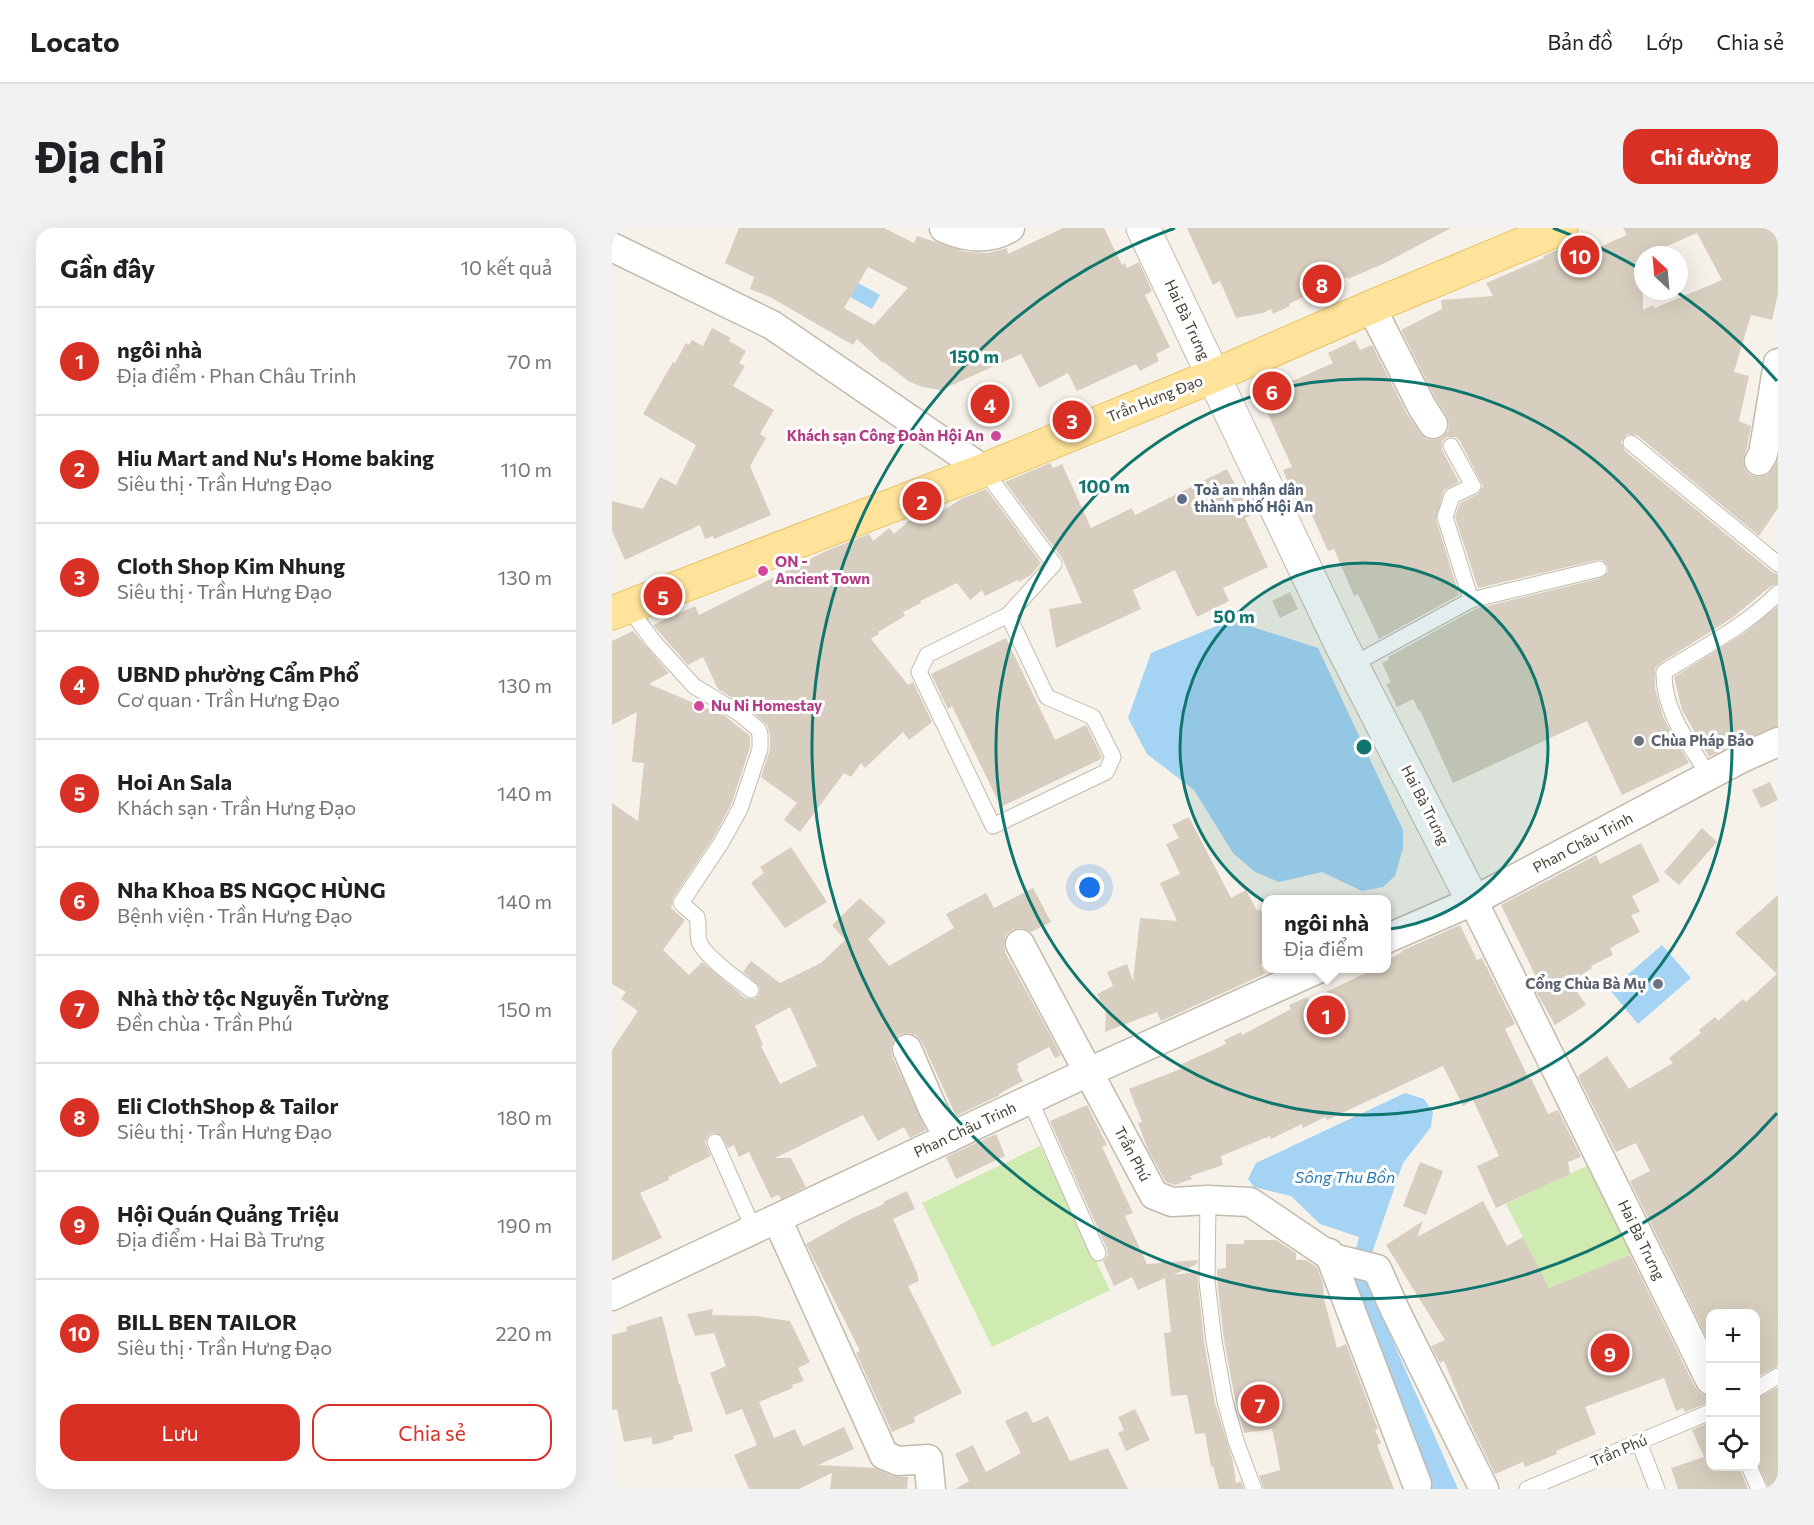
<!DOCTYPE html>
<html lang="vi">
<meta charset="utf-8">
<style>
body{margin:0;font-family:Commissioner,sans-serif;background:#f2f2f2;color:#202124}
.controls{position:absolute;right:18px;bottom:18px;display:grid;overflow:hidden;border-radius:12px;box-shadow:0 6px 24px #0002}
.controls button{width:54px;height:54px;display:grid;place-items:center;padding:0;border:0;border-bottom:2px solid #e0e0e0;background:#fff;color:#202124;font:30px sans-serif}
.compass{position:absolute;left:1022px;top:18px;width:54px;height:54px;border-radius:50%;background:#fff;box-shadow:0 6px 24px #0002;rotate:334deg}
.you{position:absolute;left:478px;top:660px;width:21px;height:21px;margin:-15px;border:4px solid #fff;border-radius:50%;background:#1a73e8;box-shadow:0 0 0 9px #1a73e833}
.badge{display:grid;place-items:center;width:39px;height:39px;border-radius:50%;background:#d93025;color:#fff;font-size:20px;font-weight:700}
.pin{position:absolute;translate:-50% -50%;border:3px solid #fff;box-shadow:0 2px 6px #0006}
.popup{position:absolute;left:650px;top:667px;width:129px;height:78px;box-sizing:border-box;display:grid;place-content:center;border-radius:12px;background:#fff;filter:drop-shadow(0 2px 4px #0005);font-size:20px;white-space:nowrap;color:#757577}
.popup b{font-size:22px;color:#202124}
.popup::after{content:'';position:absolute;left:50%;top:100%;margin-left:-12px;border:12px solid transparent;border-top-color:#fff}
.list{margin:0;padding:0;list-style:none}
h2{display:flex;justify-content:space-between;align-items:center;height:78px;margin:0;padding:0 24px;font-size:26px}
h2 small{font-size:20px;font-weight:400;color:#757577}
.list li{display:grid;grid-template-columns:39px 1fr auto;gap:18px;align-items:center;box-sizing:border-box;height:108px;padding:0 24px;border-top:2px solid #e0e0e0}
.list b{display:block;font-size:22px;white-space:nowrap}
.list p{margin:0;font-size:20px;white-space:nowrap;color:#757577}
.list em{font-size:20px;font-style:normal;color:#757577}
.actions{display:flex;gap:12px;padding:18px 24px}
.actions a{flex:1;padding:14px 0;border:2px solid #d93025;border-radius:18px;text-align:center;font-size:21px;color:#d93025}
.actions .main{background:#d93025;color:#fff}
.icon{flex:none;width:33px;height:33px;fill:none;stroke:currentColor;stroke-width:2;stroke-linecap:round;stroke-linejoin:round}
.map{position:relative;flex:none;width:1166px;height:1261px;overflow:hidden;border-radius:18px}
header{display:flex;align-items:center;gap:36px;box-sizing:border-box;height:84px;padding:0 30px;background:#fff;border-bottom:2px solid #e0e0e0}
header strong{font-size:28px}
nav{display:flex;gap:33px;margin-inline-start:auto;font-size:21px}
.intro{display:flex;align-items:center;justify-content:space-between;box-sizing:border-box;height:144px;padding:0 36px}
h1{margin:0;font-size:42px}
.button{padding:15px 27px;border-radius:18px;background:#d93025;color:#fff;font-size:21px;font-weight:700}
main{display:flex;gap:36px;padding:0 36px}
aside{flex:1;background:#fff;border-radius:18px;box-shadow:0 6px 24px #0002}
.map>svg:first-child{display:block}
.green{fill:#d0ebb1}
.water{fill:#a5d3f4}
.building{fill:#d8cebf;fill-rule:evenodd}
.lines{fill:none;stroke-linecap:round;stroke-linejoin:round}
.service-casing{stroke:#c2baac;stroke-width:17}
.minor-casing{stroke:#c2baac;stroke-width:31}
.tertiary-casing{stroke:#c2baac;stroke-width:35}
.primary-casing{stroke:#e9c364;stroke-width:35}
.service{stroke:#fff;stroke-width:15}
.minor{stroke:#fff;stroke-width:28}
.tertiary{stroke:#fff;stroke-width:33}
.primary{stroke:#ffe39a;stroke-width:33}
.ring{fill:none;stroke:#0f766e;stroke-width:3}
.hotel-dot{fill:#d1479c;stroke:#fff;stroke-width:2}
.service-dot{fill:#5c6f8a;stroke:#fff;stroke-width:2}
.worship-dot{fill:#6b7280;stroke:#fff;stroke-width:2}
.labels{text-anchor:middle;stroke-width:6;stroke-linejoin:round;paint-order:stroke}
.street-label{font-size:15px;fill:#4a4337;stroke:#fff}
.hotel-label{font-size:15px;font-weight:bold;fill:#b23c85;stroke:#fff;text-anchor:start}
.service-label{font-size:15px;font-weight:bold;fill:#4e5e75;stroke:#fff;text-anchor:start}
.worship-label{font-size:15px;font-weight:bold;fill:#5b616d;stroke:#fff;text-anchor:start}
.water-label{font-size:16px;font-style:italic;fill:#2978b3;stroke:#fff}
.centre{fill:#0f766e;stroke:#fff;stroke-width:3}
.ring-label{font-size:18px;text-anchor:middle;font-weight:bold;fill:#0f766e;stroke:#fff;stroke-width:6;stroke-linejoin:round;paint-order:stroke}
</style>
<header>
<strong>Locato</strong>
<nav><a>Bản đồ</a><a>Lớp</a><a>Chia sẻ</a></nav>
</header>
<div class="intro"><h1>Địa chỉ</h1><a class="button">Chỉ đường</a></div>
<main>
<aside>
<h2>Gần đây<small>10 kết quả</small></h2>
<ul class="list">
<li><span class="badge">1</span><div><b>ngôi nhà</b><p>Địa điểm · Phan Châu Trinh</p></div><em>70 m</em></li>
<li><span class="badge">2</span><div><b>Hiu Mart and Nu's Home baking</b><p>Siêu thị · Trần Hưng Đạo</p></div><em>110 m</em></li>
<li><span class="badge">3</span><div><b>Cloth Shop Kim Nhung</b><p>Siêu thị · Trần Hưng Đạo</p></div><em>130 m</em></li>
<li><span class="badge">4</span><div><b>UBND phường Cẩm Phổ</b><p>Cơ quan · Trần Hưng Đạo</p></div><em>130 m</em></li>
<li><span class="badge">5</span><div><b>Hoi An Sala</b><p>Khách sạn · Trần Hưng Đạo</p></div><em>140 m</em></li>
<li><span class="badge">6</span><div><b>Nha Khoa BS NGỌC HÙNG</b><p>Bệnh viện · Trần Hưng Đạo</p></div><em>140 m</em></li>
<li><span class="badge">7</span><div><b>Nhà thờ tộc Nguyễn Tường</b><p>Đền chùa · Trần Phú</p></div><em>150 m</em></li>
<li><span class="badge">8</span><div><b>Eli ClothShop &amp; Tailor</b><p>Siêu thị · Trần Hưng Đạo</p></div><em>180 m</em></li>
<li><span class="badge">9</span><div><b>Hội Quán Quảng Triệu</b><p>Địa điểm · Hai Bà Trưng</p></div><em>190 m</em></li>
<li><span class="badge">10</span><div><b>BILL BEN TAILOR</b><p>Siêu thị · Trần Hưng Đạo</p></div><em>220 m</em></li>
</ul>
<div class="actions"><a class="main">Lưu</a><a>Chia sẻ</a></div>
</aside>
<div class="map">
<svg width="1166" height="1261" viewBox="0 0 1166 1261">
<rect width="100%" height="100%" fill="#f6f2ea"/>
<g class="green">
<polygon points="428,918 498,1062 380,1119 310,975"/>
<polygon points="983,934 1026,1023 989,1040 937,1060 894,976"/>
</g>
<g class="water">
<polygon points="237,50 268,67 260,81 229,64"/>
<polygon points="619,392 706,420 791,602 791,620 783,648 771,659 750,663 710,644 667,654 643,644 621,625 582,562 535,526 516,490 539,425"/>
<polygon points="1050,717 1079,750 1026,796 998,762"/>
<polygon points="793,865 812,871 821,884 819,899 791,935 752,1048 846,1261 815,1261 726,1037 745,1018 747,1009 708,996 679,968 642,959 636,951 644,935"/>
</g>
<g class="building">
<path d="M 127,0 L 272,0 L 302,15 L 305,8 L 355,24 L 376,25 L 395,20 L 396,26 L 451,0 L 492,0 L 510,37 L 513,35 L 515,40 L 527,34 L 540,63 L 533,67 L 558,119 L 544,126 L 547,133 L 528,143 L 524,136 L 465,163 L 456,145 L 427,160 L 409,126 L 329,162 L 310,159 L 296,153 L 272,134 L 271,135 L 245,111 L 241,117 L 158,69 L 138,61 L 142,49 L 113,35 ZM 256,39 L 296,60 L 262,97 L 232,80 Z"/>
<polygon points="575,0 839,0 773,35 736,51 735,49 714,60 713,58 677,76 678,78 661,86 659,81 651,85 624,90 608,53 601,57"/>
<path d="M 1011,0 L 1166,0 L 1166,66 L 1160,92 L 1139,87 L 1122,144 L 1137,148 L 1127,193 L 1139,198 L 1135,220 L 1131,232 L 1133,241 L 1138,247 L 1148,249 L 1156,247 L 1166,232 L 1166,280 L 1147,308 L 1025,207 L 1015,206 L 1009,214 L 1013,223 L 1160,344 L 1166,346 L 1166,356 L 1159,358 L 1120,390 L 1047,436 L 1043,440 L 1043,460 L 1051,489 L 1077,535 L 1010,567 L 975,493 L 841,555 L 808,482 L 807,483 L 801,471 L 785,479 L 774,456 L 779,454 L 770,435 L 777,432 L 776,429 L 863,381 L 989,350 L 996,344 L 996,338 L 990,332 L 985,332 L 866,360 L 843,289 L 848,275 L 866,266 L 871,258 L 848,213 L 844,209 L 835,209 L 830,213 L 830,222 L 847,254 L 832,262 L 824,291 L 847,367 L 767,411 L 746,366 L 742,368 L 722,321 L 716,323 L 698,283 L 695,284 L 693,280 L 689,282 L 675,256 L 676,255 L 671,242 L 680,239 L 645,162 L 667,152 L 669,157 L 685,151 L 721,135 L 716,125 L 743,112 L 748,122 L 760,117 L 795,186 L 808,205 L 814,211 L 821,212 L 829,210 L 836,203 L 837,196 L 835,188 L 824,171 L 789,102 L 830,81 L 829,72 L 881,68 L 874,55 L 932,30 L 931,28 L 956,17 L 965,10 L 969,8 L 976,24 L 1015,7 ZM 1085,5 L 1110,52 L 1043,80 L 1041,77 L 1031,82 L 1031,27 L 1054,27 L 1051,20 Z"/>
<polygon points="100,100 119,110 117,113 134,123 127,135 133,138 121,158 162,182 148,206 154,210 138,238 159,287 102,311 101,308 93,311 88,297 13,332 0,303 0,273 31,281 48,249 64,257 84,217 31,186 61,134 63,135 74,115 77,117 80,112 91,118"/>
<polygon points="438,235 441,240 450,236 479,300 520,280 523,287 615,241 639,287 633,290 656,339 611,360 617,373 585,389 563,342 521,362 529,381 444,420 437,381 470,375 450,330 393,254"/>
<polygon points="374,261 429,335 419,347 407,354 406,352 373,368 370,362 358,372 345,355 308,373 309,375 291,384 293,388 266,404 267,406 259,411 296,457 301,454 320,494 297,512 291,504 253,540 249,535 239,549 232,545 188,604 172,592 185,575 149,549 158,521 158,506 155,497 134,478 106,461 91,429 76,437 41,397 83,378 87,387 214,323 257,306 261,313 277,300 282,306 300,290 326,280 329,284 349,271"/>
<polygon points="678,364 686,381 668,390 660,373"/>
<polygon points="1166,378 1166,498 1123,515 1097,529 1070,482 1062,449 1131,406"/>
<path d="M 21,403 L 57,445 L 37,456 L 113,488 L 138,508 L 138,519 L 119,577 L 101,610 L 61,670 L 59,680 L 73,692 L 51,722 L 77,747 L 90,734 L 133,770 L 142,771 L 147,767 L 148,759 L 131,744 L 139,733 L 168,755 L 209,735 L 233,712 L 220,697 L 248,670 L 274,694 L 256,711 L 277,738 L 342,700 L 334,686 L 374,665 L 382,680 L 421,660 L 439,694 L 419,704 L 409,700 L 401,701 L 394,707 L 392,716 L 393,724 L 449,827 L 443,830 L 437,819 L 405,836 L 407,840 L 405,841 L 411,853 L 387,866 L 388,867 L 344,888 L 310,814 L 304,807 L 297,805 L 288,806 L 282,811 L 279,819 L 280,828 L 314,902 L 298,910 L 292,899 L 266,913 L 251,887 L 163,930 L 179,930 L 194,959 L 169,971 L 167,967 L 159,970 L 137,924 L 127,929 L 122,917 L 116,920 L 109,907 L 100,905 L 96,908 L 93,914 L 99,928 L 56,949 L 57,952 L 28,965 L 50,1010 L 0,1033 L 0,822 L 26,783 L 9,771 L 14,764 L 0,756 L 0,575 L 26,593 L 32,535 L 20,534 L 25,484 L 0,497 L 0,413 ZM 178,779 L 205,838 L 168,856 L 149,818 L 151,817 L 143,798 Z"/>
<polygon points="394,410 443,512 474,497 490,529 489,531 389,579 340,478 336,481 319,446"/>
<polygon points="1158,554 1166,572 1149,580 1140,562"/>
<polygon points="577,589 619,670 634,662 645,683 648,681 654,695 654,734 648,737 653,746 549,793 545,784 493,804 494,783 485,766 501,758 495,744 515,736 521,753 528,690 565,693 548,655 568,646 554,616 567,610 560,597"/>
<polygon points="1090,600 1105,614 1067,657 1052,644"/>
<polygon points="1029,615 1048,653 1020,668 1028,684 1019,687 1028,704 998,720 1001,727 979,738 980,740 959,754 974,777 943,797 922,760 928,757 889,677 984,627 988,636"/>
<polygon points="179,619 215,674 173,700 139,655 152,645 148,639"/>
<polygon points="1166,667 1166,1138 1143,1150 1143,1086 1098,1086 1098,1116 1018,953 1038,943 1024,915 1004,924 966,848 995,828 1017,861 1061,835 1057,830 1089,805 1087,802 1103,789 1106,793 1131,771 1134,774 1165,746 1123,705"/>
<polygon points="848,697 865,732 870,730 903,796 893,801 917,851 919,850 936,886 946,882 969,929 956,934 958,946 884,980 865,938 887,928 861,872 851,878 831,838 715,892 713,889 691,900 690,896 659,911 658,908 609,928 611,937 578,948 580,951 563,957 554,954 536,922 526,895 530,894 517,861 571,840 570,836 614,816 612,812 629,804 630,807 679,781 677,777 695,769 697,772 762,741 774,741 774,733 790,724 789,723"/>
<polygon points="475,877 495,917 490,919 521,985 513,988 535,1036 586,1032 585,1036 561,1047 585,1044 592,1114 603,1175 621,1233 624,1255 629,1253 632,1261 607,1261 601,1238 599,1239 593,1205 583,1206 575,1167 559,1168 552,1105 559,1104 553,1050 526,1062 520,1049 502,1058 491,1033 496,1027 495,1021 438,893"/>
<polygon points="384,906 393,928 344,951 334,929"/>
<polygon points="808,934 831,943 814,987 791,978"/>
<polygon points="295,963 303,981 281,991 306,1047 305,1047 307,1053 296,1058 350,1165 302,1189 303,1194 280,1204 244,1125 248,1123 194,1016 242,989 272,976 271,974"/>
<polygon points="871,973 895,1018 911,1009 937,1060 1018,1027 1083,1159 1089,1166 1098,1168 1098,1174 1073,1184 1071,1180 1064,1183 1052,1150 973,1179 984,1206 944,1223 945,1226 913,1239 911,1234 883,1246 856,1191 832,1133 828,1135 819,1118 833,1112 774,1017 811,993 805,1009"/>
<polygon points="632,1012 664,1012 684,1025 684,1032 694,1032 705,1039 711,1055 712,1071 725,1120 734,1116 766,1201 763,1202 769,1215 765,1217 782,1261 652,1261 647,1248 668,1242 664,1219 660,1201 632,1205 623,1171 612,1112 605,1052 605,1041 614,1040 614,1016 632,1016"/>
<polygon points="101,1081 100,1087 144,1088 178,1093 198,1134 186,1140 192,1153 180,1157 181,1160 147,1174 162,1210 183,1201 191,1218 232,1199 242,1221 206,1237 263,1240 280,1248 296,1249 295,1261 218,1261 220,1245 187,1261 137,1261 122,1227 145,1217 130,1181 114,1187 98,1145 114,1138 102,1105 83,1108 75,1086"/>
<polygon points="50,1088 67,1156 68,1156 81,1203 61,1208 62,1211 41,1217 39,1209 12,1214 5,1181 0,1182 0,1107 15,1103 14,1099"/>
<polygon points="1166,1159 1166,1261 1157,1261 1143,1231 1143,1171"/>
<polygon points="523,1181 538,1212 514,1223 506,1205 512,1202 506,1189"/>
<polygon points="415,1183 421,1195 436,1188 458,1233 496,1220 516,1261 343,1261 357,1253 343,1226 361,1217 374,1244 409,1225 393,1193"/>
<polygon points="1098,1194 1098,1239 1127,1239 1136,1261 1066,1261 1059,1240 1092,1229 1080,1202"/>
</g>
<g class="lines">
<g class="service-casing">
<g id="service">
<polyline points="1019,215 1166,336"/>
<polyline points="839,218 861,258 840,268 833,289 859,372"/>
<polyline points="372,242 442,336 396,387 435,469 481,489 501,529 494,544 381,598 307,444 315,427 396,387"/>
<path d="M 16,379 L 42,414 L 82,458 L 128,486 L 146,501 L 148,506 L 148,521 L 128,581 L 109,615 L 69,675 L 85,689 C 87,697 85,705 87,713 C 91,727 126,752 139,762"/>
<polyline points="740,437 859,372 987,341"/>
<path d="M 1097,548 C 1077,515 1051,483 1052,444 C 1090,420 1134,398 1166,365"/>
<polyline points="418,872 486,1025"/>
<polyline points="103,914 142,1002"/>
<polyline points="596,972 595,1053 602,1113 613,1173 624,1213 642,1261"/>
<polyline points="1144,1161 1166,1148"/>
<polyline points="1027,1214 1045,1261"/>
<polyline points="1137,1238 1147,1261"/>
<polyline points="915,1261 1098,1184"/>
</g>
</g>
<g class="minor-casing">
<g id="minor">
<path d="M 332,0 C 354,10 376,13 398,0"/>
<polyline points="0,19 160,97 372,242"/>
<polyline points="759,79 810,179 821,196"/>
<polyline points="1147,233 1151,226 1166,135"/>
<polyline points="861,673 1098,1152"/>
<polyline points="774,711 861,673 1130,530 1166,514"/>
<polyline points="408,716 542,967 560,974 596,972 638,974 721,1030 765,1041 784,1084 872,1261"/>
<polyline points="295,821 321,881 337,910"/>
<polyline points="165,991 272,1227 286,1233 316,1231 319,1261"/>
<polyline points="717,1025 805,1256"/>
<polyline points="0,1068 470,847 708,740"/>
</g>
</g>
<g class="tertiary-casing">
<polyline id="tertiary" points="531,0 727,412 861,673"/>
</g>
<g class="primary-casing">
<polyline id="primary" points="0,385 372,242 601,148 759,79 949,0"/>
</g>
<use href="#service" class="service"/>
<use href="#minor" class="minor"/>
<use href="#tertiary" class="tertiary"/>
<use href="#primary" class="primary"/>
</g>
<circle cx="752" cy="519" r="184" fill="#0f766e" fill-opacity=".12"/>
<g class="ring">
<circle cx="752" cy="519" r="184"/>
<circle cx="752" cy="519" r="368"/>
<path d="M1165 885A552 552 0 1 1 563 0M941 0A552 552 0 0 1 1028 41M1065 64A552 552 0 0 1 1165 153"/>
</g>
<g class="hotel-dot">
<circle cx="384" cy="208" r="6"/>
<circle cx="151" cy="343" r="6"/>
<circle cx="87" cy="478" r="6"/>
</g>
<circle class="service-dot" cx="570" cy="271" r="6"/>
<g class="worship-dot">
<circle cx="1027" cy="513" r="6"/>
<circle cx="1046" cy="756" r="6"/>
</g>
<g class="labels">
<g class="street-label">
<text transform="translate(575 92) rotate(65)" y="5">Hai Bà Trưng</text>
<text transform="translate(543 171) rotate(-22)" y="5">Trần Hưng Đạo</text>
<text transform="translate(813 577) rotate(63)" y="5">Hai Bà Trưng</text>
<text transform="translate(971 615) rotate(-28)" y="5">Phan Châu Trinh</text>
<text transform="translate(353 902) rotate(-25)" y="5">Phan Châu Trinh</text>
<text transform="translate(520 926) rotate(62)" y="5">Trần Phú</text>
<text transform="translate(1029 1012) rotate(64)" y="5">Hai Bà Trưng</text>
<text transform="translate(1007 1223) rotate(-23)" y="5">Trần Phú</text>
</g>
<g class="hotel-label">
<text x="372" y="213" text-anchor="end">Khách sạn Công Đoàn Hội An</text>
<text x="163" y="339">ON -<tspan x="163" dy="17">Ancient Town</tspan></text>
<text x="99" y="483">Nu Ni Homestay</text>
</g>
<g class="service-label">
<text x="582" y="267">Toà an nhân dân<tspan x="582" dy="17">thành phố Hội An</tspan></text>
</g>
<g class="worship-label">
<text x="1039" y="518">Chùa Pháp Bảo</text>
<text x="1034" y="761" text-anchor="end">Cổng Chùa Bà Mụ</text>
</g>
<g class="water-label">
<text x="733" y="955">Sông Thu Bồn</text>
</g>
</g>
<circle cx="752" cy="519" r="9" class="centre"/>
<g class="ring-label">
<text x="362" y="135">150 m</text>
<text x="492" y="265">100 m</text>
<text x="622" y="395">50 m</text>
</g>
</svg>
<div class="controls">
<button>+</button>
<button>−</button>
<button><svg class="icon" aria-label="locate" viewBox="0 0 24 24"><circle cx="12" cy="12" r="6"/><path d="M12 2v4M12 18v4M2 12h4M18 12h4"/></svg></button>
</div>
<svg class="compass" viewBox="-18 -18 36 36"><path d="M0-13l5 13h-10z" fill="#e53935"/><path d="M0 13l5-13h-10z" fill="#757577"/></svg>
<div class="you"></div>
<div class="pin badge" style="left:714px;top:787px">1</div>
<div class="popup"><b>ngôi nhà</b>Địa điểm</div>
<div class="pin badge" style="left:310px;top:273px">2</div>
<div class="pin badge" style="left:460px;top:192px">3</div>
<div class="pin badge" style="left:378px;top:176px">4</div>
<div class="pin badge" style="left:51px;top:368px">5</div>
<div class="pin badge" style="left:660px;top:163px">6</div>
<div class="pin badge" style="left:648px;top:1176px">7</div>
<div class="pin badge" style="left:710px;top:56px">8</div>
<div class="pin badge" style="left:998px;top:1125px">9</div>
<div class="pin badge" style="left:968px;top:27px">10</div>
</div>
</main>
